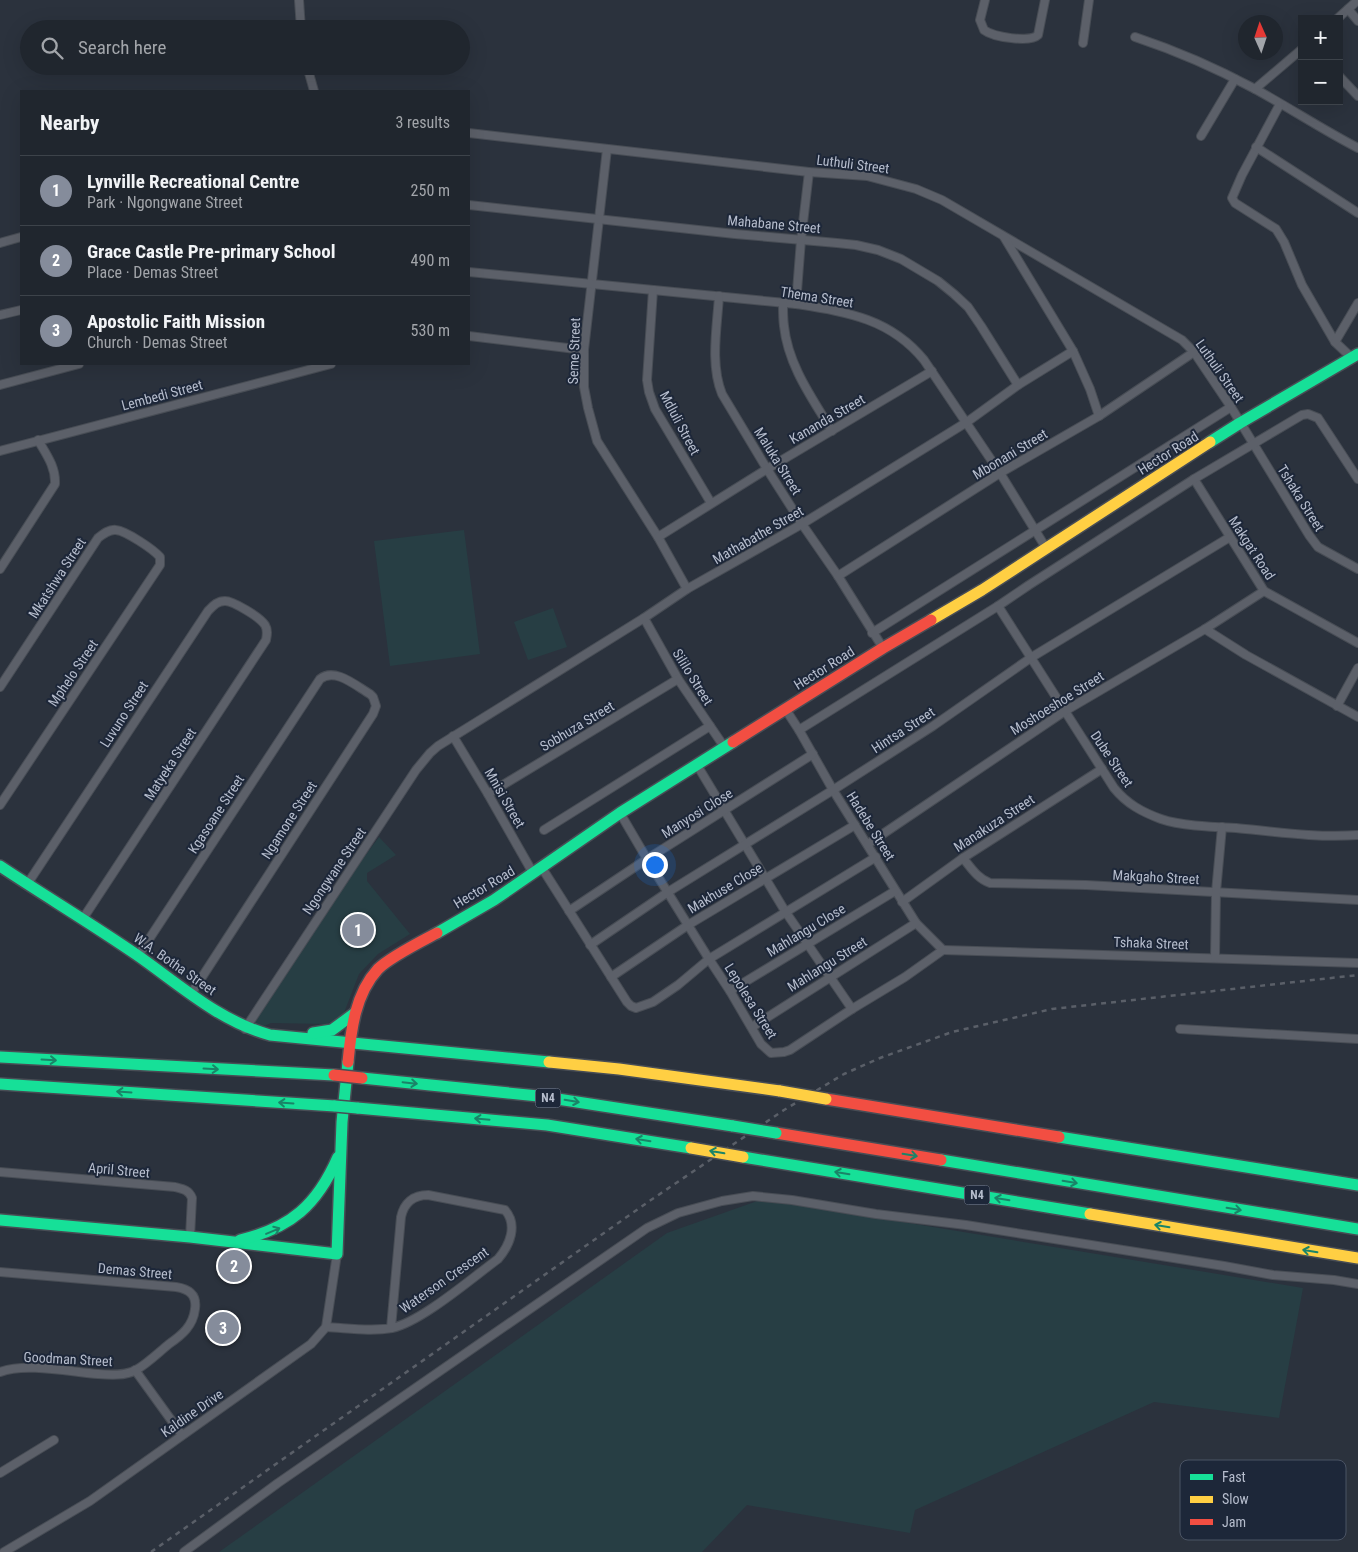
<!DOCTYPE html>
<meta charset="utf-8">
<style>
body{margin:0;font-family:"Roboto Condensed",sans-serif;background:#2d323a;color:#f1f3f6}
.controls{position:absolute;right:15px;top:15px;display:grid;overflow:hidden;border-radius:0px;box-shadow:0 5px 20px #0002}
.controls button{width:45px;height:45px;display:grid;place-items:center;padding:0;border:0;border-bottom:1px solid #3d434a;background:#20262e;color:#f1f3f6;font:25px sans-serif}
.compass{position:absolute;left:1238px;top:15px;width:45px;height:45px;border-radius:50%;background:#20262e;box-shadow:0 5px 20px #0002;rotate:357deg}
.you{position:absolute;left:654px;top:864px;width:18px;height:18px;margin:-12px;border:4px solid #fff;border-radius:50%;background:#1a73e8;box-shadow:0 0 0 8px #1a73e833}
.badge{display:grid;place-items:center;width:32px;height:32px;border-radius:50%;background:#858c9b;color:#fff;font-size:16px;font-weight:700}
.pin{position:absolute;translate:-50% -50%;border:2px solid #fff;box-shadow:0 1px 5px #0006}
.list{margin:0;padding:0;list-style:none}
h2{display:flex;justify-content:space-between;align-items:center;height:65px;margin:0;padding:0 20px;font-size:21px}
h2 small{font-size:16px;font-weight:400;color:#a2a5aa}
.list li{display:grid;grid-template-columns:32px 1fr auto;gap:15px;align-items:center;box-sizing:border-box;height:70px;padding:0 20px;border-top:1px solid #3d434a}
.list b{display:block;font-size:19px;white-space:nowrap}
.list p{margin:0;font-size:16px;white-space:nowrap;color:#a2a5aa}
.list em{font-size:16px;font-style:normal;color:#a2a5aa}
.icon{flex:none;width:28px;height:28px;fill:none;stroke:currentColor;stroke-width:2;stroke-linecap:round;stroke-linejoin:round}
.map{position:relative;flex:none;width:1358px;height:1552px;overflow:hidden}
.search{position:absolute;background:#20262e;box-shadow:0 5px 20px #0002;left:20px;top:20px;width:450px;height:55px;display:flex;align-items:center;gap:12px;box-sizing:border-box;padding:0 18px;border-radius:28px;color:#a2a5aa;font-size:19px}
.panel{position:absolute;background:#20262e;box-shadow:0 5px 20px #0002;left:20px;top:90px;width:450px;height:275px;border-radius:0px}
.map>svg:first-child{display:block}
.green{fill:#273e44}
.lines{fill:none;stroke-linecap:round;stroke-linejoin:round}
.street-casing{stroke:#484d55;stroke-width:10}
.fast-casing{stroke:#484d55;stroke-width:14}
.slow-casing{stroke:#484d55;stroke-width:14}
.jam-casing{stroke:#484d55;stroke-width:14}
.street{stroke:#5c6069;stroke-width:8}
.fast{stroke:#16e098;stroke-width:11}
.slow{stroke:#ffcf43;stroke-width:11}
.jam{stroke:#f24e42;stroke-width:11}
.rail{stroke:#5a5f68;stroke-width:2.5;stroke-dasharray:5 5;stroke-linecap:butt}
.fast-bridge-casing{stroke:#484d55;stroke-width:14;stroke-linecap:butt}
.slow-bridge-casing{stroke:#484d55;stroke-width:14;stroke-linecap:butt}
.jam-bridge-casing{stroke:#484d55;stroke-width:14;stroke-linecap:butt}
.fast-bridge{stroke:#16e098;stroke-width:11}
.slow-bridge{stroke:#ffcf43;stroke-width:11}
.jam-bridge{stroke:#f24e42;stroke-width:11}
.oneway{stroke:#1a8468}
.labels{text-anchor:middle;stroke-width:4;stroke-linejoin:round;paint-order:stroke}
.shield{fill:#1d2739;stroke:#8890a1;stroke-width:1}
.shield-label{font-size:12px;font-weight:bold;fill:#b6bdcd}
.street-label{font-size:14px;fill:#b6bdcd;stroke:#1d2739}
.key{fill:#1d2739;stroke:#4b5465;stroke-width:1}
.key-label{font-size:14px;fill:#b6bdcd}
</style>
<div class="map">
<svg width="1358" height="1552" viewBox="0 0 1358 1552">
<rect width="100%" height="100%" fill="#2b323d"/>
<g class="green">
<polygon points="464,530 480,654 390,666 374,541"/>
<polygon points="553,608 567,647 528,660 514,622"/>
<polygon points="379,837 396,855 367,873 367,881 410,934 378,954 359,974 342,1018 326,1024 271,1023 262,1027 245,1022 313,926"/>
<polygon points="763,1199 1303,1288 1279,1418 1154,1402 915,1510 910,1533 747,1505 702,1552 219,1552 667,1233"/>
</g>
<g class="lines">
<g class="street-casing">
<g id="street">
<polyline points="299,0 301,29"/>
<path d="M 985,0 L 980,20 L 984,30 C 993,37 1030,43 1038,35 L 1045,0"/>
<polyline points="1348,9 1358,21"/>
<polyline points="1337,19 1358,0"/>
<path d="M 1135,37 C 1177,51 1216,68 1255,89 C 1290,108 1323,130 1358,148"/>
<polyline points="1083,43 1089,0"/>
<polyline points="307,66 314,91"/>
<polyline points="1339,76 1358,96"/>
<polyline points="1255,89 1302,49"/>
<polyline points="1280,104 1242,175 1232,198 1235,203 1276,229 1284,242 1302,285 1335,342 1352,358"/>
<polyline points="469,133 809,172 867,176 916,189 942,200 1182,340 1194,352 1231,407 1309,535 1318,547 1358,569"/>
<polyline points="1201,136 1235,79"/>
<polyline points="1256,147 1358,213"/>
<polyline points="607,149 584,350 584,387 588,408 597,441 658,537 687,589"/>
<polyline points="469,205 735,234 837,243 856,245 878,250 901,259 938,281 954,294 968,307 981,326 1018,385"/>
<polyline points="1004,237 1073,351 1090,389 1099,416"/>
<polyline points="0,243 21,237"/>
<path d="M 469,272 L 796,304 C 846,312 890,318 924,360 L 1000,473 L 1046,548"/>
<polyline points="653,290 647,380 649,392 655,409 711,503"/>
<path d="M 719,296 C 717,328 710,364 722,394 L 767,469 L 802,524 L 838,576 L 883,648"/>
<path d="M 783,303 C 783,311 783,319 784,326 C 788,365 812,398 832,431"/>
<polyline points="796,304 801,240 809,172"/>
<polyline points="0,315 21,310"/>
<polyline points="469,336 584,350"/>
<polyline points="1335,342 1358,303"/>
<polyline points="0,385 79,364"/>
<polyline points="0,451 331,364"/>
<polyline points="1194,479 1264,591 1358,643"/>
<polyline points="658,537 767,469 932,371"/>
<path d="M 0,569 L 55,484 C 56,467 46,454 38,440"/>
<polyline points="838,576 1000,473 1099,416 1194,352"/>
<path d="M 998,606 L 1114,788 C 1127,804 1142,812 1161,819 C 1181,826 1214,827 1236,828 C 1277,832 1318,838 1358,835"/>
<polyline points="644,618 678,679 725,748"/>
<polyline points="1205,629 1246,655 1358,717"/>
<polyline points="872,633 1231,407"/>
<path d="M 0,687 L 98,538 C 103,534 109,529 116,530 C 126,531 153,549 160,557 L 160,565 L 0,805"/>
<polyline points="1337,706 1358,668"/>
<polyline points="786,710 799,730 833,790 916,923 943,950"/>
<polyline points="799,730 998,606 1029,585 1194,479 1302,415 1308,414 1318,418 1358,479"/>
<polyline points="453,736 488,794 533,873"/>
<polyline points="697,765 785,911 852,1009"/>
<polyline points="488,794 678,679"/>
<polyline points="620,813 647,859 709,959 730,991 761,1044 771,1053 784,1052 790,1050 852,1009 905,977 943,950"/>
<polyline points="544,830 710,726"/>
<polyline points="868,844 1065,711 1205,629 1264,591"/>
<path d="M 963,858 C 971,868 978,879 990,883 L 1086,885 L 1358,900"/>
<polyline points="542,868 627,1002 631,1006 636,1008 653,1002 678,985 709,959 876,857"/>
<path d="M 28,883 L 208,611 C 213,606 217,601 225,601 C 233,601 260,617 265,625 C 268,630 267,635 266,640 L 82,920"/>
<polyline points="902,902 963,858 1102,769"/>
<polyline points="569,911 647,859 813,754"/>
<polyline points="590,945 668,892 833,790 933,726 1032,657 1230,537"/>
<polyline points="943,950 1358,963"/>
<path d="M 138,956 L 320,679 C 335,667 356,686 370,694 L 373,697 L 376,706 L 373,714 L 191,994"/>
<polyline points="1215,958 1216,892 1222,827"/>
<polyline points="611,977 688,925 855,825"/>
<polyline points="730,991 895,891"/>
<polyline points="752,1027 916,923"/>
<polyline points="245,1029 416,770 430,753 438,746 644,618 687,589 802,524 967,422 1018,385 1073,351"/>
<polyline points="1180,1029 1358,1039"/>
<path d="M 0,1172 L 175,1187 C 183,1189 189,1190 192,1198 L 190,1237"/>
<path d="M 0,1272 L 176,1287 C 189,1289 197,1295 195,1309 C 193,1326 182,1335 169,1344 C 158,1353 147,1364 136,1370 C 125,1376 110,1375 98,1374 C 71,1372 25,1362 0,1372"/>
<path d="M 326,1327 C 347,1328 371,1332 392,1328 C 421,1322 472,1278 498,1259 C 510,1245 518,1225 505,1210 L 428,1195 C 413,1195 404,1203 401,1217 L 391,1328"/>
<polyline points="135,1370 182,1435"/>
<polyline points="0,1473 54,1440"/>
<polyline points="4,1552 90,1501 311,1344 326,1327 337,1254"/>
<polyline points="184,1552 278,1483 647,1228 678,1213 722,1201 753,1196 792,1200 876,1214 966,1225 1224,1266 1273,1275 1334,1280 1358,1284"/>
</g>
</g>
<g class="fast-casing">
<g id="fast">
<polyline points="1210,442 1240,423 1358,354"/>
<path d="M 0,866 C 45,896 92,924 137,955 C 180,985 219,1021 270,1035 L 549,1062"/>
<polyline points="437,933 494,900 620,813 733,742"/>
<polyline points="313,1033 332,1030 355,1013"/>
<polyline points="0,1057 334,1075"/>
<polyline points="362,1078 538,1096 733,1126"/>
<polyline points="0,1084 335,1106"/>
<polyline points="357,1108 547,1125 691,1148"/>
<polyline points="1059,1137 1358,1185"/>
<polyline points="743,1157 1090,1214"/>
<polyline points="941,1160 1358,1229"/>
<polyline points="0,1220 190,1237 337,1254 342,1122 348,1062"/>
<path d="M 240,1240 C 291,1228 317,1205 338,1157"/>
</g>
</g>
<g class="slow-casing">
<g id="slow">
<polyline points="931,620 982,590 1210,442"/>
<polyline points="549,1062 619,1069 780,1091"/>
<polyline points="1090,1214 1358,1258"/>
</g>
</g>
<g class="jam-casing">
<g id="jam">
<polyline points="733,742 883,648 931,620"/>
<path d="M 348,1062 C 351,1030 355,994 378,969 C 390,957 422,941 437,933"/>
<polyline points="826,1099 1059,1137"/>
<polyline points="776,1133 941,1160"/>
</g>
</g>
<use href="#street" class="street"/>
<use href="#fast" class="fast"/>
<use href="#slow" class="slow"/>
<use href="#jam" class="jam"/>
<polyline class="rail" points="151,1552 648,1202 784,1110 844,1074 880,1058 952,1032 1052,1009 1358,975"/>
<g class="fast-bridge-casing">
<g id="fast-bridge">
<polyline points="335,1106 357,1108"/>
<polyline points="733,1126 776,1133"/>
</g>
</g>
<g class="slow-bridge-casing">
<g id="slow-bridge">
<polyline points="780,1091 826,1099"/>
<polyline points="691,1148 743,1157"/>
</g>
</g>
<g class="jam-bridge-casing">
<polyline id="jam-bridge" points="334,1075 362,1078"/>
</g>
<use href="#fast-bridge" class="fast-bridge"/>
<use href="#slow-bridge" class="slow-bridge"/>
<use href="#jam-bridge" class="jam-bridge"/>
</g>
<defs><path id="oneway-shaft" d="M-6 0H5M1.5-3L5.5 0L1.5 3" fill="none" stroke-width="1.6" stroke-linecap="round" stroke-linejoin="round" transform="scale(1.25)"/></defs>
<g class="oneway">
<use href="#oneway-shaft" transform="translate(49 1060) rotate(3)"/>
<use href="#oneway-shaft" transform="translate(211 1069) rotate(3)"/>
<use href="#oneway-shaft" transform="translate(410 1083) rotate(6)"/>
<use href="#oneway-shaft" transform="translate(124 1092) rotate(-176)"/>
<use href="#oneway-shaft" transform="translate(572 1101) rotate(9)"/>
<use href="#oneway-shaft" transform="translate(286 1103) rotate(-176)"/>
<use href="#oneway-shaft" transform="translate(482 1119) rotate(-175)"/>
<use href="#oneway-shaft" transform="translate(643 1140) rotate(-171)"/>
<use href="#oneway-shaft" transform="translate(717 1152) rotate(-170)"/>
<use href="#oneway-shaft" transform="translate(910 1155) rotate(9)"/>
<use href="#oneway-shaft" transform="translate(842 1173) rotate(-171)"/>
<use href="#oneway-shaft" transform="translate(1070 1182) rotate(9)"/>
<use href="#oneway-shaft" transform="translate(1002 1199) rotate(-171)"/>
<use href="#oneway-shaft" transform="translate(1234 1209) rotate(9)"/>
<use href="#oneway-shaft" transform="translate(1162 1226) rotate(-171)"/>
<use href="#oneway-shaft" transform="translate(273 1231) rotate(-23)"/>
<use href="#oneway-shaft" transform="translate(1310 1251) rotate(-171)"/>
</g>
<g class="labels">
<g class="shield">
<rect x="535.5" y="1088.5" width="25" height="19" rx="4"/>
<rect x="964.5" y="1185.5" width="25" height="19" rx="4"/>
</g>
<g class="shield-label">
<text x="548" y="1102">N4</text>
<text x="977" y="1199">N4</text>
</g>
<g class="street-label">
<text transform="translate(853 164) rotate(7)" y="5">Luthuli Street</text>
<text transform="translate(774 224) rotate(5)" y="5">Mahabane Street</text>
<text transform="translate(817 297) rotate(9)" y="5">Thema Street</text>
<text transform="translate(574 351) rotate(-88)" y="5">Seme Street</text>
<text transform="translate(1220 371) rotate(55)" y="5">Luthuli Street</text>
<text transform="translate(162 395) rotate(-15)" y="5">Lembedi Street</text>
<text transform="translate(827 419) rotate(-30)" y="5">Kananda Street</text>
<text transform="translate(680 423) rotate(62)" y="5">Mdluli Street</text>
<text transform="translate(1168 453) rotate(-32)" y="5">Hector Road</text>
<text transform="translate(1010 454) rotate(-31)" y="5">Mbonani Street</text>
<text transform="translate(778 461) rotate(58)" y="5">Maluka Street</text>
<text transform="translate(1301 498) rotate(58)" y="5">Tshaka Street</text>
<text transform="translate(758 535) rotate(-30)" y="5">Mathabathe Street</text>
<text transform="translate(1252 548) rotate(57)" y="5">Makgat Road</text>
<text transform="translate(57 578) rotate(-57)" y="5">Mkatshwa Street</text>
<text transform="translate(824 668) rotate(-32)" y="5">Hector Road</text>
<text transform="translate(73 673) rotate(-56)" y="5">Mphelo Street</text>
<text transform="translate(693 677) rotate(58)" y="5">Sililo Street</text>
<text transform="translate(1057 703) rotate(-32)" y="5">Moshoeshoe Street</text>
<text transform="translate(124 714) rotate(-57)" y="5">Luvuno Street</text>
<text transform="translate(577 726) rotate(-31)" y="5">Sobhuza Street</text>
<text transform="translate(903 730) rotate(-33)" y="5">Hintsa Street</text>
<text transform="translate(1112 759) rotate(56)" y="5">Dube Street</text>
<text transform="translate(170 764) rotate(-57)" y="5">Matyeka Street</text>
<text transform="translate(505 798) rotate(60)" y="5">Mnisi Street</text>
<text transform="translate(697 813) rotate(-32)" y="5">Manyosi Close</text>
<text transform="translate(216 814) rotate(-57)" y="5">Kgasoane Street</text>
<text transform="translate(289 820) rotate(-57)" y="5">Ngamone Street</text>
<text transform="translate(994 823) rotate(-33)" y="5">Manakuza Street</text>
<text transform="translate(871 826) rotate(58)" y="5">Hadebe Street</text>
<text transform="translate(334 871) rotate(-56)" y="5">Ngongwane Street</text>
<text transform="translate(1156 877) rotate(3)" y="5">Makgaho Street</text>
<text transform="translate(484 887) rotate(-31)" y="5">Hector Road</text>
<text transform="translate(725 888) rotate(-31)" y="5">Makhuse Close</text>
<text transform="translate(806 930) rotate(-31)" y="5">Mahlangu Close</text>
<text transform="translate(1151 943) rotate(2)" y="5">Tshaka Street</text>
<text transform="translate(175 964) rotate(35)" y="5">W.A. Botha Street</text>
<text transform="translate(827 964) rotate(-32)" y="5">Mahlangu Street</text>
<text transform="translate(751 1001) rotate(58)" y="5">Lepolesa Street</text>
<text transform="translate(119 1170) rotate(5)" y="5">April Street</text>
<text transform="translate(135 1271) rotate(5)" y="5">Demas Street</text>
<text transform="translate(444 1280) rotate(-35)" y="5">Waterson Crescent</text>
<text transform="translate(68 1359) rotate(3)" y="5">Goodman Street</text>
<text transform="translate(192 1413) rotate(-35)" y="5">Kaldine Drive</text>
</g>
</g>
<rect x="1180" y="1460" width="166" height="80" rx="8" class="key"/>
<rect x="1190" y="1474" width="23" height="6" fill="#16e098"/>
<rect x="1190" y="1496" width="23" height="7" fill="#ffcf43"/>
<rect x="1190" y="1519" width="23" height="6" fill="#f24e42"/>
<g class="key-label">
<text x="1222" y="1482">Fast</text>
<text x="1222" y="1504">Slow</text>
<text x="1222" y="1527">Jam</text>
</g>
</svg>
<div class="controls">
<button>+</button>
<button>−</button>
</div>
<svg class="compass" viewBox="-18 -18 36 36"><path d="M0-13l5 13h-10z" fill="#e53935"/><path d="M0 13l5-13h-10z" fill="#a2a5aa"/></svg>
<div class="you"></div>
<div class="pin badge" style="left:358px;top:930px">1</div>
<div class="pin badge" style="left:234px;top:1266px">2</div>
<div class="pin badge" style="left:223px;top:1328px">3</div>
<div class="search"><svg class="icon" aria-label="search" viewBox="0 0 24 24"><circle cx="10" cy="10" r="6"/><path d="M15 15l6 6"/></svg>Search here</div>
<section class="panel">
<h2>Nearby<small>3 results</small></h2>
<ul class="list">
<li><span class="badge">1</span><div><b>Lynville Recreational Centre</b><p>Park · Ngongwane Street</p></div><em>250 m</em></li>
<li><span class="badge">2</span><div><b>Grace Castle Pre-primary School</b><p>Place · Demas Street</p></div><em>490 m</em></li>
<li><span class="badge">3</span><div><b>Apostolic Faith Mission</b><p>Church · Demas Street</p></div><em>530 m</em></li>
</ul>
</section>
</div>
